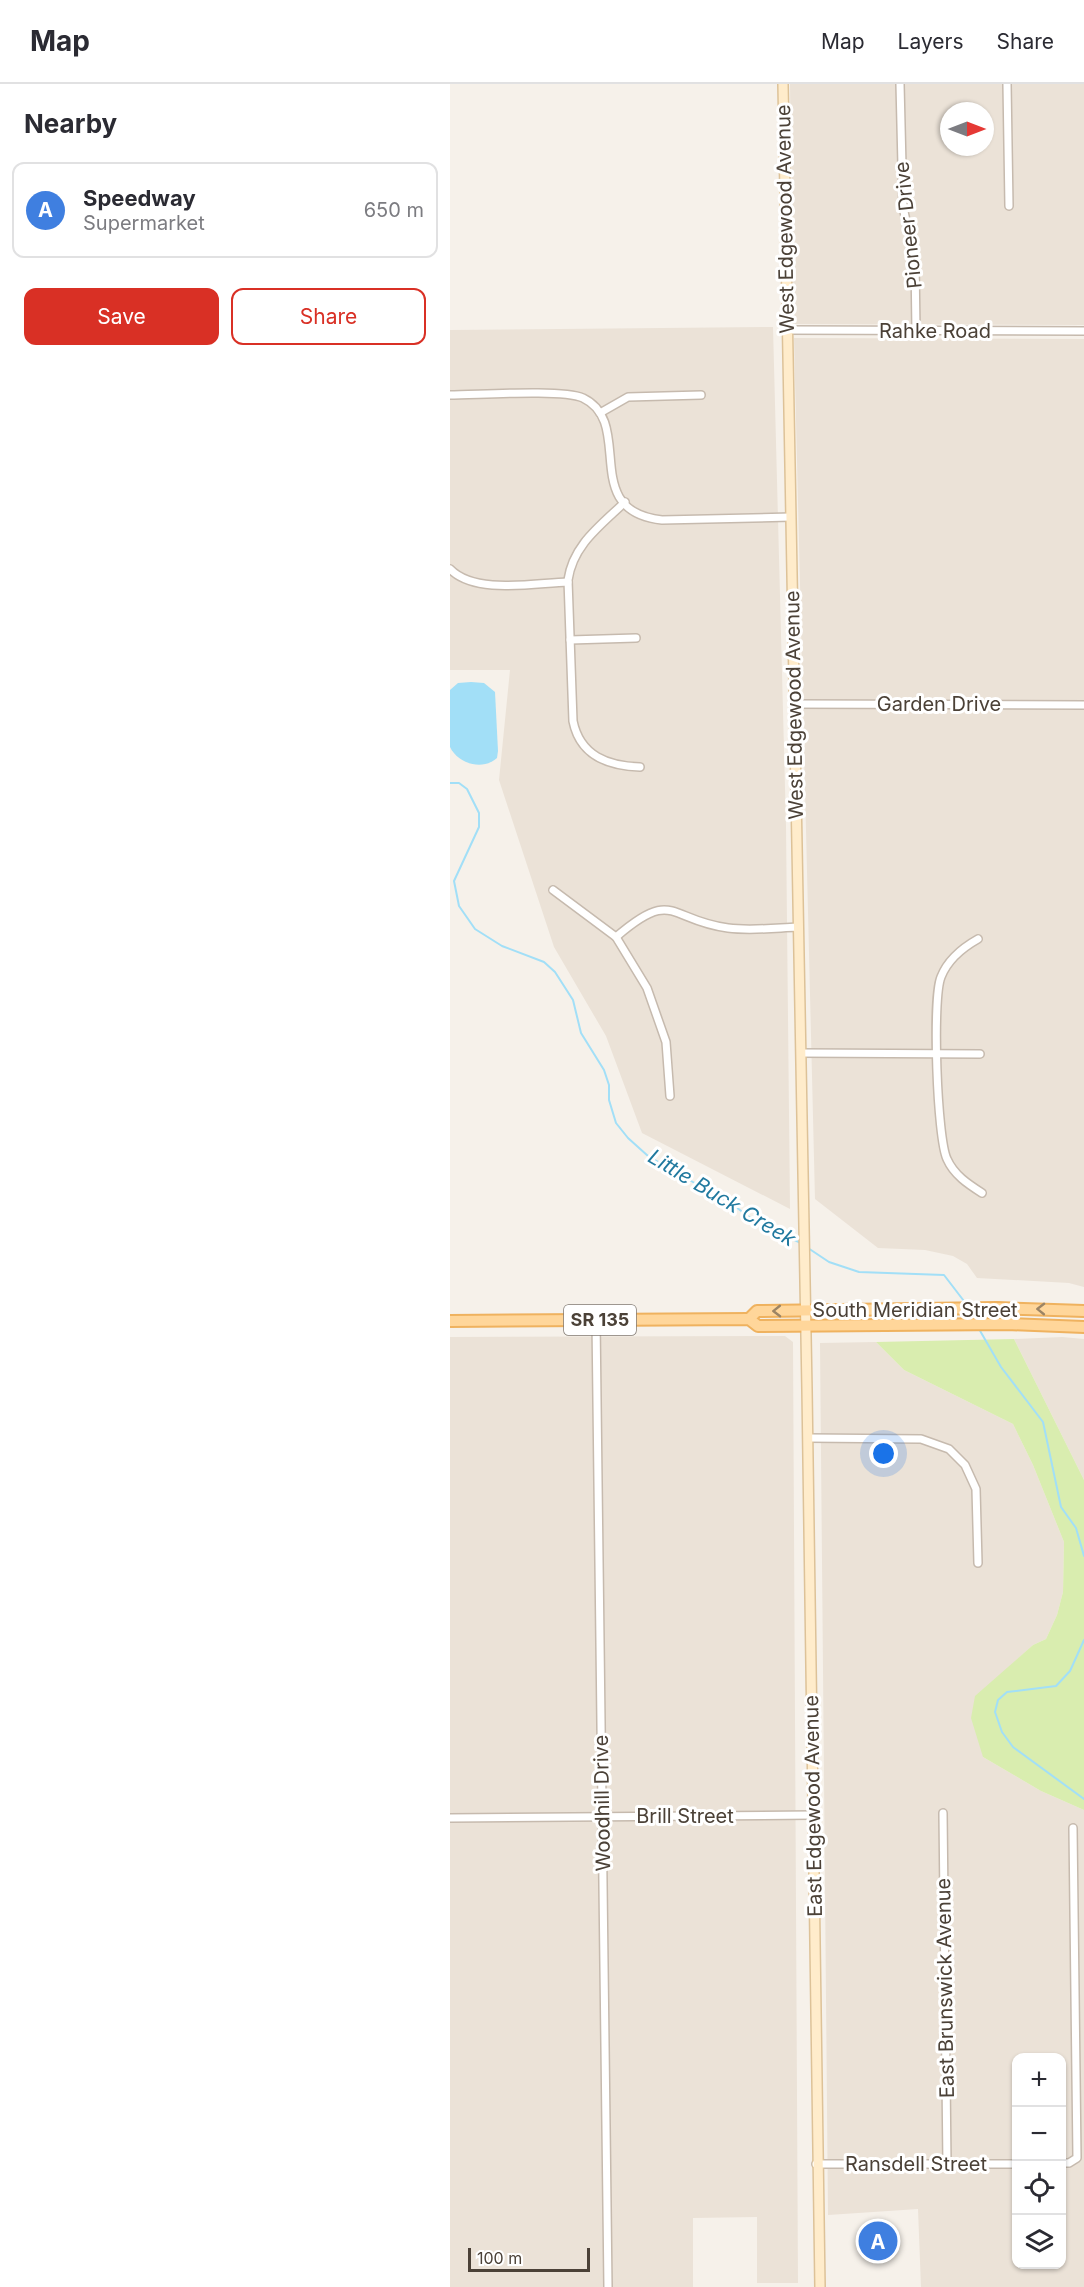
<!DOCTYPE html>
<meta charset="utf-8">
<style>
body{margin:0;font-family:Inter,sans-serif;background:#f2f2f3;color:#2b2b33}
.controls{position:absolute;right:18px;bottom:18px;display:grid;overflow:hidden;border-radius:12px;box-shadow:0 2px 4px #0004}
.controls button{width:54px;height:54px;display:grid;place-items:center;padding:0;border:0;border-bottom:2px solid #e1e1e2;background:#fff;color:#2b2b33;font:30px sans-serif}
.compass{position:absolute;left:490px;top:18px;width:54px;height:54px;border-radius:50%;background:#fff;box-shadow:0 2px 4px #0004;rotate:90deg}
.scale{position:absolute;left:18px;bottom:15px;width:122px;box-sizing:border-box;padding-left:6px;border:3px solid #4b4137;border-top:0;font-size:16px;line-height:21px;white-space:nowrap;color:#4b4137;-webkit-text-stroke:4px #fff;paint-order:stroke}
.you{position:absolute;left:434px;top:1370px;width:21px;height:21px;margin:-15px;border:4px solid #fff;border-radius:50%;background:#1a73e8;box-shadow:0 0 0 9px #1a73e833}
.badge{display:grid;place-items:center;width:39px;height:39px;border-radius:50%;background:#d93025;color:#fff;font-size:20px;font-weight:700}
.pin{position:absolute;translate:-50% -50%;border:3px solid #fff;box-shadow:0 2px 6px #0006}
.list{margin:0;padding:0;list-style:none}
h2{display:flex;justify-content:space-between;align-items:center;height:78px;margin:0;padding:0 24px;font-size:26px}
h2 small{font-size:20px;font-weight:400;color:#7c7c81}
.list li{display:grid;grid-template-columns:39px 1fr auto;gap:18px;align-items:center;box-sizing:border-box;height:96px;margin:0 12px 12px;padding:0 12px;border:2px solid #e1e1e2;border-radius:12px}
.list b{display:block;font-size:22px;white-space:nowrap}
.list p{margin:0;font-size:20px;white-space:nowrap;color:#7c7c81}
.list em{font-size:20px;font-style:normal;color:#7c7c81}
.actions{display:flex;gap:12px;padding:18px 24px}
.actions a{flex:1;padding:14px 0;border:2px solid #d93025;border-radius:12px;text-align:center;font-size:21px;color:#d93025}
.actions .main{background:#d93025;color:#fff}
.icon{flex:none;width:33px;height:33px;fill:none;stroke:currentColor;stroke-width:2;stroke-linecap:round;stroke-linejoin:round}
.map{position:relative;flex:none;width:634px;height:2203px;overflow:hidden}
header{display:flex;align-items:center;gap:36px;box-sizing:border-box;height:84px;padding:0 30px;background:#fff;border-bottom:2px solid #e1e1e2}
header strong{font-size:28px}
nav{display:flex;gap:33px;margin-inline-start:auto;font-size:21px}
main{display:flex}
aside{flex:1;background:#fff}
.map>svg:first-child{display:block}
.residential{fill:#ebe2d7;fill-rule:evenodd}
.green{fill:#d9edaf}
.water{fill:#a2dff7}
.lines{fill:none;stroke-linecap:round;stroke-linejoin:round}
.stream{stroke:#a2dff7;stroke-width:2}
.street-casing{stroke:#c6baae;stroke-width:10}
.secondary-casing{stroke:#ddc298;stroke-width:12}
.primary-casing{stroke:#efb25f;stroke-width:14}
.street{stroke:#fff;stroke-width:7}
.secondary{stroke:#ffeccb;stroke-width:9}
.primary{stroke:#ffd69a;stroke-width:10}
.oneway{stroke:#9c8464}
.labels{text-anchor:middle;stroke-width:6;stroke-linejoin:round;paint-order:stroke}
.shield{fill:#fff;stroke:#817a73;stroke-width:1.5}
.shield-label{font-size:18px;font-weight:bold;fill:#4b4137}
.street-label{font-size:20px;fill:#4b4137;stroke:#fff}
.water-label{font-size:21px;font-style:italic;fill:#20799f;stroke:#fff}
</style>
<header>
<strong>Map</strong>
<nav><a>Map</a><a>Layers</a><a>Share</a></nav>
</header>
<main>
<aside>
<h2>Nearby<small></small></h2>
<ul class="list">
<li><span class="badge" style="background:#3f7fe0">A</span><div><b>Speedway</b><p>Supermarket</p></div><em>650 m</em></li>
</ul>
<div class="actions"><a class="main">Save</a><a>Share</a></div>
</aside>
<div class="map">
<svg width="634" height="2203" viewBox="0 0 634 2203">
<rect width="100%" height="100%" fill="#f6f1ea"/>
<g class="residential">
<path d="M 340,0 L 634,0 L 634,241 L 343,240 ZM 499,27 L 535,27 L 535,63 L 499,63 Z"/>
<polygon points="323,243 336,742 340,1125 192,1049 156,952 104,863 49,696 60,586 0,586 0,246"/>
<polygon points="344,254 634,255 634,1203 619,1199 527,1194 517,1180 503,1172 475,1166 428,1164 365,1115"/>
<polygon points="335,1252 343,1258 348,2199 307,2199 307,2133 243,2134 243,2203 0,2203 0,1253"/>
<polygon points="612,1253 634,1255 634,1396 564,1255"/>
<path d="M 426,1258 L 454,1286 L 563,1340 L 583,1381 L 614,1458 L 613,1508 L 607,1531 L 596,1555 L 583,1561 L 559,1583 L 533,1673 L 591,1707 L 634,1726 L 634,2203 L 471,2203 L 468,2125 L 378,2131 L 370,1259 ZM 566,1974 L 612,1974 L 612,2180 L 566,2180 Z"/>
</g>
<polygon class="green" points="564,1255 634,1396 634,1726 591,1707 533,1673 521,1634 525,1612 583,1561 596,1555 607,1531 613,1508 614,1458 583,1381 563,1340 454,1286 426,1258"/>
<path class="water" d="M 21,598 L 34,599 L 45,608 L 48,667 L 47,674 C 33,687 8,680 0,663 L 0,606 L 8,599 Z"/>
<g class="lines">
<g class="stream">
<polyline points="0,699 9,699 17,705 29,729 29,743 4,797 9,822 25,845 52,862 94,878 105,888 123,916 131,949 154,986 159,1001 159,1016 166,1039 178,1054 198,1072 286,1123 307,1139 351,1159"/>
<polyline points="358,1164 379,1178 409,1188 494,1191 517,1221"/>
<polyline points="529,1245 551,1283 593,1338 611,1423 626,1444 634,1472"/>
<polyline points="634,1556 620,1587 606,1602 557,1608 548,1616 545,1628 552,1648 563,1663 634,1715"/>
</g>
<g class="street-casing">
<g id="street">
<polyline points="450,0 453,123 465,178 466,247"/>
<polyline points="557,0 559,122"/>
<polyline points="336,246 634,247"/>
<path d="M 0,311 C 28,311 112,305 133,314 C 186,339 128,427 212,436 L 341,433"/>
<polyline points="150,329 178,313 251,311"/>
<path d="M 175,418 C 150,442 123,461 118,496 L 123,637 C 130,672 158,682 190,683"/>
<path d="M 0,485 C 25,511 84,499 118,498"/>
<polyline points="120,556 186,554"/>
<polyline points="344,620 634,621"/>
<polyline points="103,806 166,853 197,904 216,958 220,1012"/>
<path d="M 166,853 C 224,803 218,836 278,844 C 301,847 325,844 347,843"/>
<path d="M 528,855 C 512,864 498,875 491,893 C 482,915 487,1054 497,1075 C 504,1091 518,1100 532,1109"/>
<polyline points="351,969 530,970"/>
<polyline points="146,1236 158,2203"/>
<polyline points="358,1354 471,1355 499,1365 515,1381 526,1405 528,1479"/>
<polyline points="493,1729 497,2080"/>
<polyline points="0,1734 363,1731"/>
<polyline points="612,2079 619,2079 627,2074 623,1744"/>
<polyline points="366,2080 566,2080"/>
</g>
</g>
<g class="secondary-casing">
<polyline id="secondary" points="333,0 357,1306 370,2203"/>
</g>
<g class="primary-casing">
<g id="primary">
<polyline points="299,1235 307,1227 547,1224 634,1227"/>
<polyline points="0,1237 299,1235 308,1242 557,1240 634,1243"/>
</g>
</g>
<use href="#street" class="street"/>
<use href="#secondary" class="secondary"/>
<use href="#primary" class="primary"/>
</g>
<defs><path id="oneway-chevron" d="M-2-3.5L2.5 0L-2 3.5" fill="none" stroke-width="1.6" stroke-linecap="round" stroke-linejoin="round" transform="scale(1.5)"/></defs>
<g class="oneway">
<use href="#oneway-chevron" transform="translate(591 1225) rotate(-179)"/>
<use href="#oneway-chevron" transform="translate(327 1227) rotate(179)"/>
</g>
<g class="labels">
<rect class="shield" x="114" y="1221" width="72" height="30" rx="4.5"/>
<g class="shield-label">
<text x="150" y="1242">SR 135</text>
</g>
<g class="street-label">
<text transform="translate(335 135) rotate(-91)" y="7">West Edgewood Avenue</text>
<text transform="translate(458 141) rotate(-96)" y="7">Pioneer Drive</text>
<text x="485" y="254">Rahke Road</text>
<text x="489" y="627">Garden Drive</text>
<text transform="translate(344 621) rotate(-91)" y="7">West Edgewood Avenue</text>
<text x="465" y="1233">South Meridian Street</text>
<text transform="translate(152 1719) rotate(-91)" y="7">Woodhill Drive</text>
<text transform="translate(363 1722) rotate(-91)" y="7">East Edgewood Avenue</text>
<text x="235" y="1739">Brill Street</text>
<text transform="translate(495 1904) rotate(-91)" y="7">East Brunswick Avenue</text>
<text x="466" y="2087">Ransdell Street</text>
</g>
<g class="water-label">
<text transform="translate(272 1114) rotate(31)" y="7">Little Buck Creek</text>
</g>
</g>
</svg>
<div class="controls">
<button>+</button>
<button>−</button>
<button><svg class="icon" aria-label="locate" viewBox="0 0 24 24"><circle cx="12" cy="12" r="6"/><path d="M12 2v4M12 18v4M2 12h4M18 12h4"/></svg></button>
<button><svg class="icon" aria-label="layers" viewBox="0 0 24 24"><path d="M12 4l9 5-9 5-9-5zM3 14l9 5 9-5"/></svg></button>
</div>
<svg class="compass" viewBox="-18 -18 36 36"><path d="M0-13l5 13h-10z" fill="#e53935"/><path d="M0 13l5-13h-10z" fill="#7c7c81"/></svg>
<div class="scale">100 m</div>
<div class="you"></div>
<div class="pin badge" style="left:428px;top:2157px;background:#3f7fe0">A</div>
</div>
</main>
